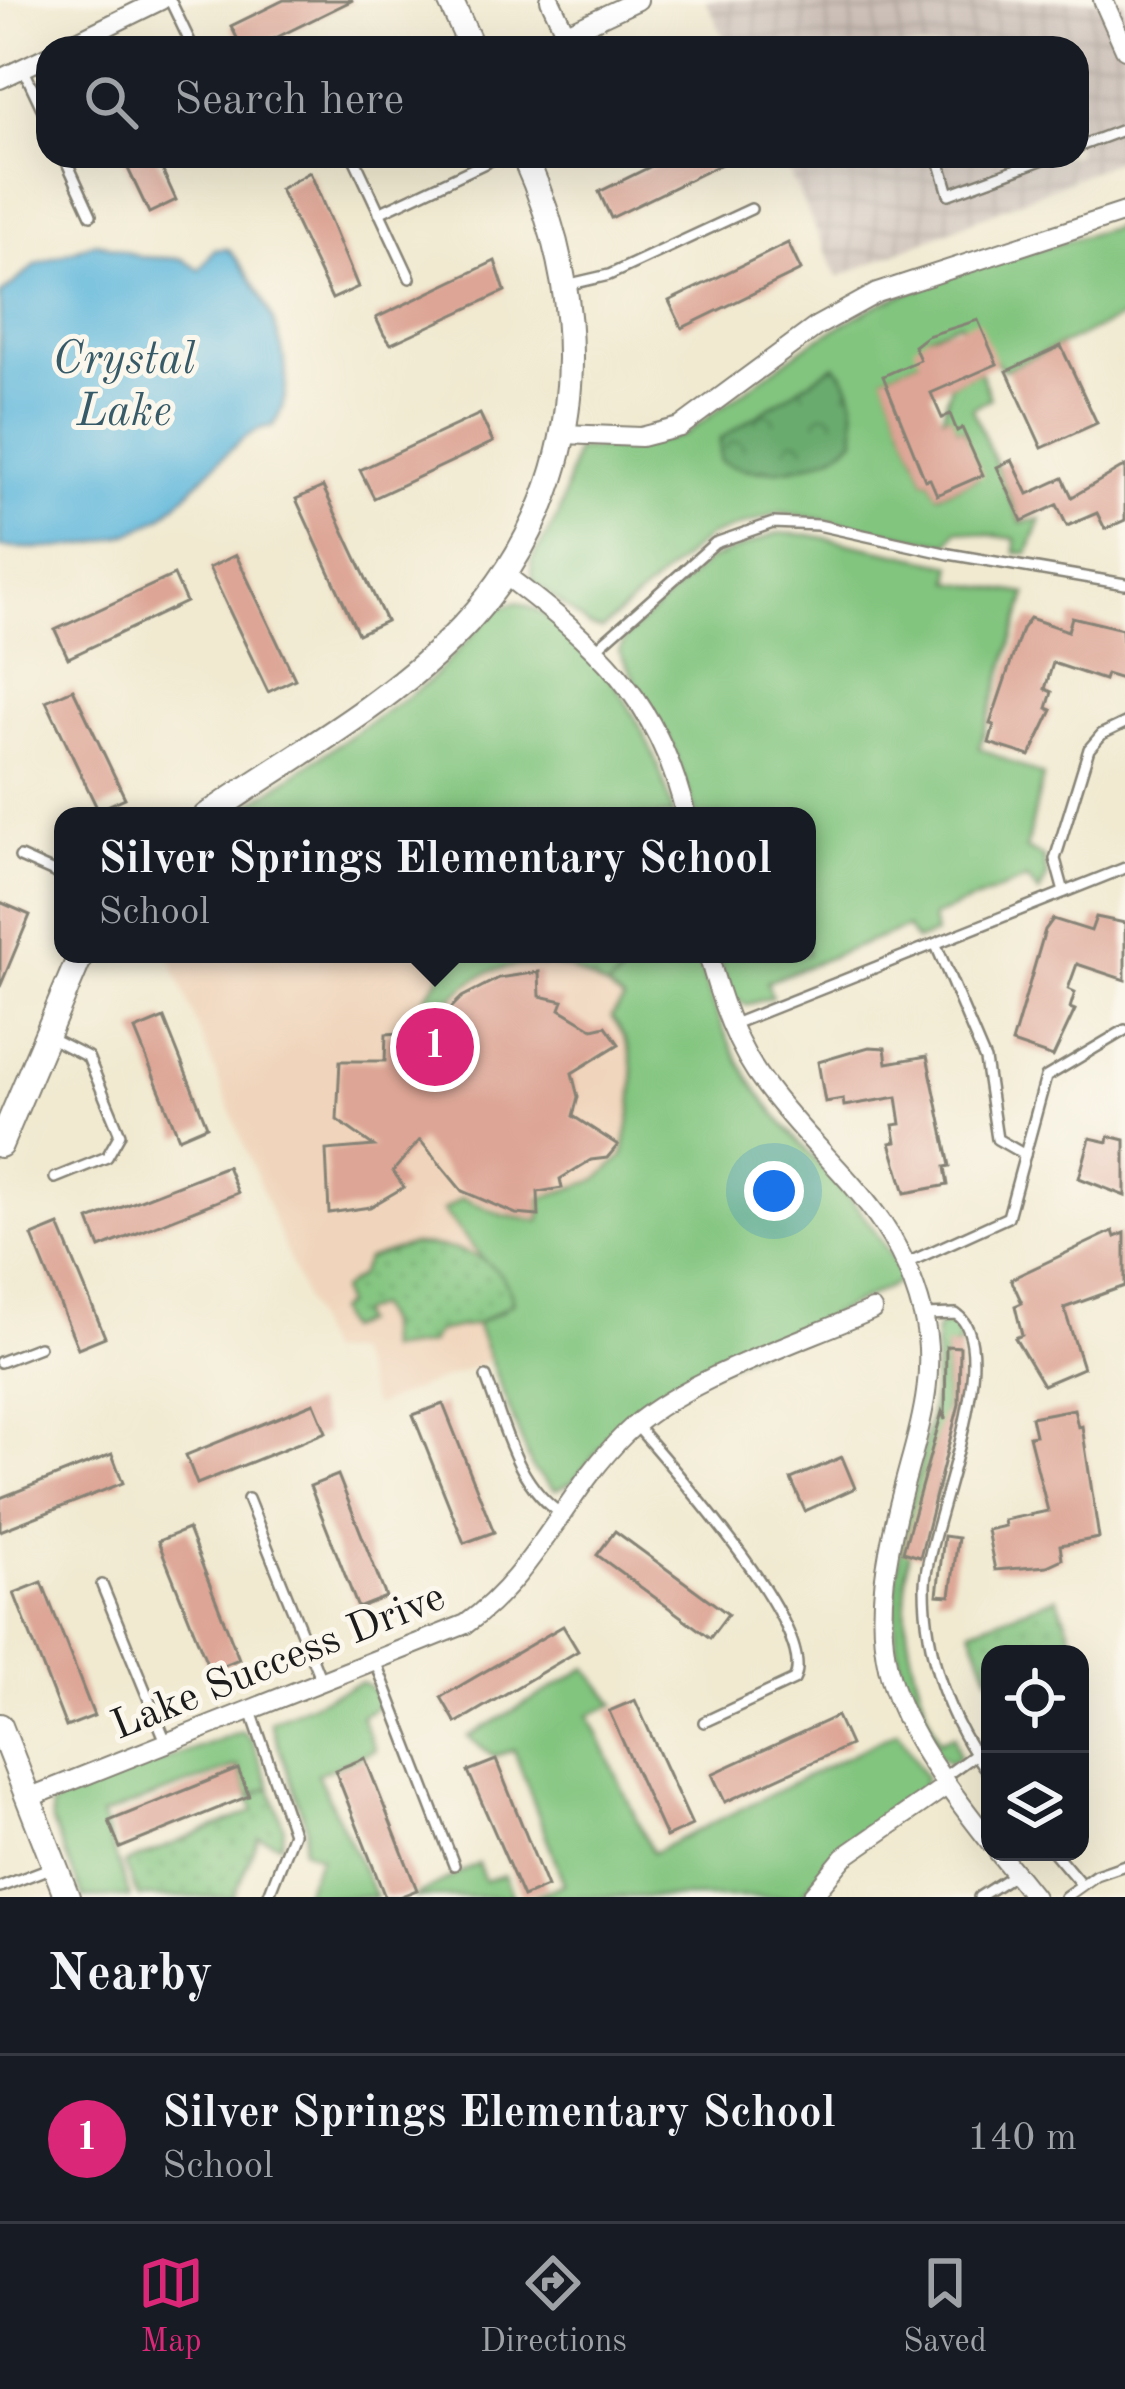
<!DOCTYPE html>
<style>
body{margin:0;font-family:"Old Standard TT",serif;background:#242831;color:#f1f3f6}
.controls{position:absolute;right:36px;bottom:36px;display:grid;overflow:hidden;border-radius:24px;box-shadow:0 12px 48px #0002}
.controls button{width:108px;height:108px;display:grid;place-items:center;padding:0;border:0;border-bottom:3px solid #363941;background:#171b24;color:#f1f3f6;font:60px sans-serif}
.you{position:absolute;left:774px;top:1191px;width:42px;height:42px;margin:-30px;border:9px solid #fff;border-radius:50%;background:#1a73e8;box-shadow:0 0 0 18px #1a73e833}
.badge{display:grid;place-items:center;width:78px;height:78px;border-radius:50%;background:#db2777;color:#fff;font-size:39px;font-weight:700}
.pin{position:absolute;translate:-50% -50%;border:6px solid #fff;box-shadow:0 3px 12px #0006}
.popup{position:absolute;left:54px;top:807px;width:762px;height:156px;box-sizing:border-box;display:grid;place-content:center;border-radius:24px;background:#171b24;filter:drop-shadow(0 3px 9px #0005);font-size:39px;white-space:nowrap;color:#9ea1a6}
.popup b{font-size:45px;color:#f1f3f6}
.popup::after{content:'';position:absolute;left:50%;top:100%;margin-left:-24px;border:24px solid transparent;border-top-color:#171b24}
.list{margin:0;padding:0;list-style:none}
h2{display:flex;justify-content:space-between;align-items:center;height:156px;margin:0;padding:0 48px;font-size:51px}
h2 small{font-size:39px;font-weight:400;color:#9ea1a6}
.list li{display:grid;grid-template-columns:78px 1fr auto;gap:36px;align-items:center;box-sizing:border-box;height:168px;padding:0 48px;border-top:3px solid #363941}
.list b{display:block;font-size:45px;white-space:nowrap}
.list p{margin:0;font-size:39px;white-space:nowrap;color:#9ea1a6}
.list em{font-size:39px;font-style:normal;color:#9ea1a6}
.icon{flex:none;width:66px;height:66px;fill:none;stroke:currentColor;stroke-width:2;stroke-linecap:round;stroke-linejoin:round}
.map{position:relative;flex:none;width:1125px;height:1897px;overflow:hidden}
.search{position:absolute;background:#171b24;box-shadow:0 12px 48px #0002;left:36px;right:36px;top:36px;height:132px;display:flex;align-items:center;gap:30px;box-sizing:border-box;padding:0 42px;border-radius:36px;color:#9ea1a6;font-size:45px}
.sheet{height:324px;background:#171b24}
nav{display:flex;justify-content:space-around;align-items:center;box-sizing:border-box;height:168px;border-top:3px solid #363941;background:#171b24;font-size:33px;color:#9ea1a6}
nav a{display:grid;justify-items:center;gap:6px}
nav .on{color:#db2777}
.map>svg:first-child{display:block}
.built{fill:#f0d5bc}
.industrial{fill:url(#industrial-grid)}
.green{fill:#82c57f;stroke:#4f704e;stroke-width:3}
.forest{fill:url(#forest-crowns);stroke:#426345;stroke-width:3}
.park{fill:url(#park-dots);stroke:#4f704e;stroke-width:3}
.water{fill:#5eb7db;stroke:#3d6a7c;stroke-width:3}
.building{fill:#dda595}
.lines{fill:none;stroke-linecap:round;stroke-linejoin:round}
.service-casing{stroke:#868376;stroke-width:14}
.minor-casing{stroke:#868376;stroke-width:22}
.tertiary-casing{stroke:#868376;stroke-width:28}
.service{stroke:#fff;stroke-width:9}
.minor{stroke:#fff;stroke-width:18}
.tertiary{stroke:#fff;stroke-width:24}
.labels{text-anchor:middle;stroke-width:10;stroke-linejoin:round;paint-order:stroke}
.street-label{font-size:42px;fill:#1c1c1c;stroke:#fbf7ec}
.water-label{font-size:45px;font-style:italic;fill:#365a68;stroke:#fbf7ec}
</style>
<div class="map">
<svg width="1125" height="1897" viewBox="0 0 1125 1897">
<defs>
<pattern id="industrial-grid" width="8" height="8" patternUnits="userSpaceOnUse" patternTransform="scale(3)"><rect width="8" height="8" fill="#cec1b9"/><path d="M0 4h8M4 0v8" fill="none" stroke="#b0a59e"/></pattern>
<pattern id="forest-crowns" width="20" height="18" patternUnits="userSpaceOnUse" patternTransform="scale(3)"><rect width="20" height="18" fill="#69aa6e"/><path d="M2 6a3 3 0 1 1 6 0M12 15a3 3 0 1 1 6 0" fill="none" stroke="#568a5a"/></pattern>
<pattern id="park-dots" width="8" height="8" patternUnits="userSpaceOnUse" patternTransform="scale(3)"><rect width="8" height="8" fill="#82c57f"/><path d="M2 2h.1M6 6h.1" fill="none" stroke="#70a96d" stroke-width="1.8" stroke-linecap="round"/></pattern>
</defs>
<rect width="100%" height="100%" fill="#fbf7ec"/>
<filter id="ink" filterUnits="userSpaceOnUse"><feTurbulence type="fractalNoise" baseFrequency=".00833" numOctaves="2"/><feDisplacementMap in="SourceGraphic" scale="24" xChannelSelector="R" yChannelSelector="G"/><feConvolveMatrix kernelMatrix="1 2 1 2 8 2 1 2 1" color-interpolation-filters="sRGB"/></filter>
<filter id="wash" filterUnits="userSpaceOnUse"><feTurbulence type="fractalNoise" baseFrequency=".004" numOctaves="4" result="noise"/><feDisplacementMap in="SourceGraphic" scale="48" xChannelSelector="R" yChannelSelector="G"/><feGaussianBlur stdDeviation="2.7" result="paint"/><feColorMatrix in="noise" values="0 0 0 0 0 0 0 0 0 0 0 0 0 0 0 0 0 1.4 0 .05"/><feComposite in="paint" operator="in"/></filter>
<g filter="url(#wash)">
<rect width="100%" height="100%" fill="#f1ead1"/>
<polygon class="built" points="169,954 638,954 863,1276 495,1358 374,1406 353,1351 326,1353"/>
<polygon class="industrial" points="706,0 1125,0 1125,157 838,277 781,156 1077,156 1077,48 729,48"/>
<g class="green">
<polygon points="1125,224 1125,316 1004,370 959,322 928,336 920,360 884,376 925,480 930,479 938,495 977,478 963,429 957,431 949,415 942,418 951,384 980,371 990,398 972,408 1021,523 1041,519 1028,553 1015,553 1016,539 957,530 948,544 781,512 707,537 602,629 589,626 533,581 531,561 559,515 576,450 637,446 684,435 809,344 875,306 947,276"/>
<polygon points="778,533 811,535 952,565 951,582 1027,594 979,748 1043,776 1026,849 1043,857 1047,877 1039,893 1027,879 932,917 935,934 916,941 907,927 767,982 772,997 746,1005 730,995 718,954 807,954 807,816 696,816 673,747 619,651 626,637 709,560"/>
<path d="M 517,602 C 601,632 653,737 674,816 L 530,816 L 513,809 L 500,816 L 234,816 L 427,683 L 498,608 Z"/>
<path d="M 445,954 L 541,954 L 568,968 C 487,956 455,980 416,1050 L 419,1005 L 440,977 Z"/>
<path d="M 623,954 L 697,954 C 712,1006 729,1052 762,1097 C 811,1165 865,1199 903,1280 L 668,1392 L 613,1432 L 574,1481 L 555,1490 L 533,1470 L 476,1324 L 503,1311 L 511,1293 L 443,1211 L 462,1198 L 505,1216 L 540,1221 L 542,1198 L 597,1180 L 623,1156 C 632,1108 646,1058 611,1017 L 624,1001 L 607,988 L 628,969 Z"/>
<path d="M 946,1321 L 958,1327 L 960,1347 L 946,1347 L 945,1406 L 924,1480 L 940,1484 L 936,1498 L 921,1493 C 895,1591 901,1648 939,1741 L 954,1735 L 959,1757 L 950,1763 C 931,1755 921,1731 914,1712 C 858,1567 943,1472 936,1330 Z"/>
<polygon points="587,1668 615,1704 589,1715 652,1853 898,1731 925,1777 923,1790 839,1849 800,1897 532,1897 564,1884 514,1750 494,1756 468,1737"/>
<polygon points="362,1682 374,1690 380,1705 361,1716 375,1750 317,1774 376,1897 302,1897 320,1857 303,1849 307,1828 270,1721"/>
<polygon points="242,1731 252,1741 270,1787 249,1796 238,1766 101,1816 130,1897 83,1897 52,1823 51,1806 63,1797"/>
<polygon points="478,1864 485,1881 504,1875 513,1897 413,1897"/>
</g>
<path class="forest" d="M 835,365 C 856,384 855,412 855,439 C 827,468 756,481 720,461 L 720,439 Z"/>
<g class="park">
<polygon points="541,954 623,954 628,969 607,988"/>
<path d="M 410,1245 C 451,1245 504,1254 513,1303 L 476,1324 L 436,1332 L 429,1344 L 386,1350 L 385,1324 L 376,1306 L 358,1314 L 361,1323 L 344,1329 L 336,1311 L 344,1305 L 340,1290 L 359,1276 L 367,1259 Z"/>
<polygon points="1057,1597 1079,1654 990,1654 990,1680 971,1629"/>
<polygon points="270,1787 284,1828 281,1844 259,1837 233,1897 138,1897 124,1864 254,1811 249,1796"/>
</g>
<path class="water" d="M 97,242 L 141,257 L 182,259 L 200,270 L 214,250 L 228,249 C 264,288 309,376 272,427 C 245,421 189,499 161,517 C 114,548 54,551 0,547 L 0,295 L 37,264 Z"/>
<g id="blocks">
<g class="building">
<polygon points="284,0 353,0 255,48 242,48 231,26"/>
<polygon points="122,156 156,156 176,200 149,213"/>
<polygon points="672,156 738,156 611,218 599,192"/>
<polygon points="310,172 358,287 332,299 280,189"/>
<polygon points="788,243 801,270 682,328 669,301"/>
<polygon points="495,261 505,291 391,344 384,335 376,318"/>
<polygon points="978,320 997,364 931,393 942,418 950,414 957,431 962,428 983,475 937,495 930,479 925,480 883,376 920,360 914,346 927,336"/>
<polygon points="1061,346 1097,423 1042,448 1007,371"/>
<polygon points="480,414 493,442 374,498 360,470"/>
<polygon points="1012,460 1028,494 1063,478 1072,497 1125,466 1125,520 1105,529 1097,513 1067,526 1057,505 1022,521 997,467"/>
<polygon points="323,487 386,621 358,634 296,499"/>
<polygon points="236,555 295,679 268,692 209,568"/>
<polygon points="174,575 186,602 68,658 55,630"/>
<polygon points="1072,617 1122,629 1125,680 1106,674 1104,680 1053,663 1045,689 1052,692 1047,708 1052,710 1030,756 989,743 994,725 990,724 1022,629 1030,618 1068,631"/>
<polygon points="73,689 125,798 98,810 46,701"/>
<polygon points="0,902 30,915 0,987"/>
<polygon points="1096,917 1125,923 1125,980 1077,964 1068,989 1075,992 1070,1008 1075,1010 1053,1057 1012,1043 1045,930 1053,919 1091,931"/>
<polygon points="539,972 540,996 563,1001 560,1009 593,1029 606,1026 619,1044 572,1073 578,1097 573,1116 618,1145 607,1158 591,1160 560,1179 562,1188 538,1192 539,1216 516,1214 462,1191 420,1140 393,1171 404,1187 370,1207 329,1213 326,1150 374,1146 337,1120 340,1061 385,1061 386,1034 402,1033 414,1063 437,1022 462,997 499,978"/>
<polygon points="164,1018 207,1126 179,1138 135,1030"/>
<polygon points="869,1047 885,1048 887,1063 927,1056 950,1166 945,1167 948,1185 905,1193 890,1143 896,1142 893,1125 901,1124 897,1097 844,1106 843,1099 825,1102 818,1062"/>
<polygon points="1109,1136 1125,1140 1125,1196 1079,1178 1090,1138 1108,1142"/>
<polygon points="227,1166 238,1193 100,1248 89,1220"/>
<polygon points="59,1225 105,1337 78,1348 32,1236"/>
<polygon points="1113,1231 1115,1237 1125,1233 1125,1286 1064,1308 1083,1368 1043,1385 1015,1338 1022,1335 1015,1306 1022,1303 1011,1279"/>
<polygon points="946,1346 960,1347 959,1404 920,1557 903,1552 942,1412 945,1420"/>
<polygon points="314,1403 326,1432 197,1484 186,1455"/>
<polygon points="443,1404 494,1532 464,1543 413,1415"/>
<polygon points="1074,1409 1078,1427 1082,1426 1099,1538 1060,1545 1062,1559 1047,1566 995,1570 987,1530 1005,1526 1004,1520 1048,1511 1029,1436 1035,1435 1031,1417"/>
<polygon points="112,1454 123,1483 0,1531 0,1498"/>
<polygon points="842,1457 855,1488 805,1511 791,1479"/>
<polygon points="338,1475 386,1597 358,1608 310,1486"/>
<polygon points="188,1529 239,1659 210,1671 158,1541"/>
<polygon points="615,1531 728,1614 710,1638 597,1555"/>
<polygon points="944,1536 958,1538 950,1596 937,1595"/>
<polygon points="42,1582 94,1716 66,1727 14,1593"/>
<polygon points="563,1626 578,1651 456,1723 441,1697"/>
<polygon points="635,1700 692,1825 666,1837 609,1711"/>
<polygon points="837,1716 850,1745 725,1802 712,1774"/>
<polygon points="365,1758 417,1890 399,1897 385,1897 335,1770"/>
<polygon points="496,1760 547,1887 523,1897 468,1771"/>
<polygon points="238,1769 249,1796 120,1848 109,1821"/>
</g>
</g>
</g>
<g filter="url(#ink)">
<use href="#blocks" fill-opacity="0" stroke="#868376" stroke-width="3"/>
<g class="lines">
<g class="service-casing">
<g id="service">
<polyline points="170,0 193,48"/>
<polyline points="23,68 48,121"/>
<polyline points="1077,147 1125,129"/>
<polyline points="64,156 91,215"/>
<polyline points="353,156 410,278"/>
<polyline points="938,156 949,194 1052,156"/>
<polyline points="379,213 500,156"/>
<polyline points="566,285 609,275 751,209"/>
<polyline points="598,647 715,543 773,523 818,525 949,554 1125,584"/>
<polyline points="20,857 63,876"/>
<polyline points="1064,892 1055,859 1089,749 1102,734 1125,723"/>
<polyline points="936,945 985,1060 997,1139 1025,1155"/>
<polyline points="731,1025 1125,868"/>
<polyline points="49,1037 88,1057 120,1134 107,1157 55,1178"/>
<polyline points="907,1263 1008,1217 1046,1077 1125,1030"/>
<path d="M 923,1315 L 956,1314 C 1008,1348 924,1537 925,1587 C 925,1653 949,1723 990,1775"/>
<polyline points="0,1362 39,1347"/>
<path d="M 486,1377 C 505,1427 516,1485 563,1515"/>
<path d="M 635,1424 C 668,1464 821,1631 794,1680 L 704,1722"/>
<polyline points="248,1499 322,1683"/>
<polyline points="102,1585 167,1744"/>
<polyline points="376,1663 454,1865"/>
<polyline points="251,1711 293,1833 268,1897"/>
<polyline points="941,1779 974,1755"/>
<polyline points="1054,1852 1081,1884"/>
<polyline points="0,1887 55,1866"/>
<polyline points="979,1897 1015,1874"/>
<polyline points="1065,1897 1096,1875 1125,1865"/>
</g>
</g>
<g class="minor-casing">
<g id="minor">
<polyline points="550,0 566,34"/>
<polyline points="1103,0 1125,49"/>
<polyline points="63,48 161,0"/>
<polyline points="535,48 638,0"/>
<polyline points="0,79 48,56"/>
<polyline points="563,434 641,437 680,427 817,326 877,293 1125,212"/>
<path d="M 504,574 C 596,644 658,697 686,816"/>
<path d="M 708,954 C 721,1001 736,1047 766,1086 C 827,1168 897,1208 923,1315 C 936,1366 923,1418 909,1467 C 859,1647 876,1697 990,1842"/>
<path d="M 28,1798 L 466,1624 C 536,1574 565,1493 625,1434 C 678,1381 802,1341 872,1310"/>
<polyline points="998,1852 1034,1897"/>
<polyline points="811,1897 844,1857 946,1786"/>
</g>
</g>
<g class="tertiary-casing">
<g id="tertiary">
<polyline points="450,0 472,48"/>
<path d="M 206,816 C 287,760 381,709 451,639 C 586,505 600,323 524,156"/>
<polyline points="0,1145 81,954"/>
<polyline points="0,1726 67,1897"/>
</g>
</g>
<use href="#service" class="service"/>
<use href="#minor" class="minor"/>
<use href="#tertiary" class="tertiary"/>
</g>
</g>
<g class="labels">
<g class="street-label">
<text transform="translate(277 1659) rotate(-22)" y="15">Lake Success Drive</text>
</g>
<g class="water-label">
<text x="124" y="373">Crystal<tspan x="124" dy="52">Lake</tspan></text>
</g>
</g>
</svg>
<div class="controls">
<button><svg class="icon" aria-label="locate" viewBox="0 0 24 24"><circle cx="12" cy="12" r="6"/><path d="M12 2v4M12 18v4M2 12h4M18 12h4"/></svg></button>
<button><svg class="icon" aria-label="layers" viewBox="0 0 24 24"><path d="M12 4l9 5-9 5-9-5zM3 14l9 5 9-5"/></svg></button>
</div>
<div class="you"></div>
<div class="pin badge" style="left:435px;top:1047px">1</div>
<div class="popup"><b>Silver Springs Elementary School</b>School</div>
<div class="search"><svg class="icon" aria-label="search" viewBox="0 0 24 24"><circle cx="10" cy="10" r="6"/><path d="M15 15l6 6"/></svg>Search here</div>
</div>
<section class="sheet">
<h2>Nearby<small></small></h2>
<ul class="list">
<li><span class="badge">1</span><div><b>Silver Springs Elementary School</b><p>School</p></div><em>140 m</em></li>
</ul>
</section>
<nav>
<a class="on"><svg class="icon" aria-label="map" viewBox="0 0 24 24"><path d="M3 6l6-2 6 2 6-2v14l-6 2-6-2-6 2zM9 4v14M15 6v14"/></svg>Map</a>
<a><svg class="icon" aria-label="directions" viewBox="0 0 24 24"><path d="M12 3l9 9-9 9-9-9zM9 14v-3h6M13 9l2 2-2 2"/></svg>Directions</a>
<a><svg class="icon" aria-label="saved" viewBox="0 0 24 24"><path d="M7 4h10v16l-5-4-5 4z"/></svg>Saved</a>
</nav>
